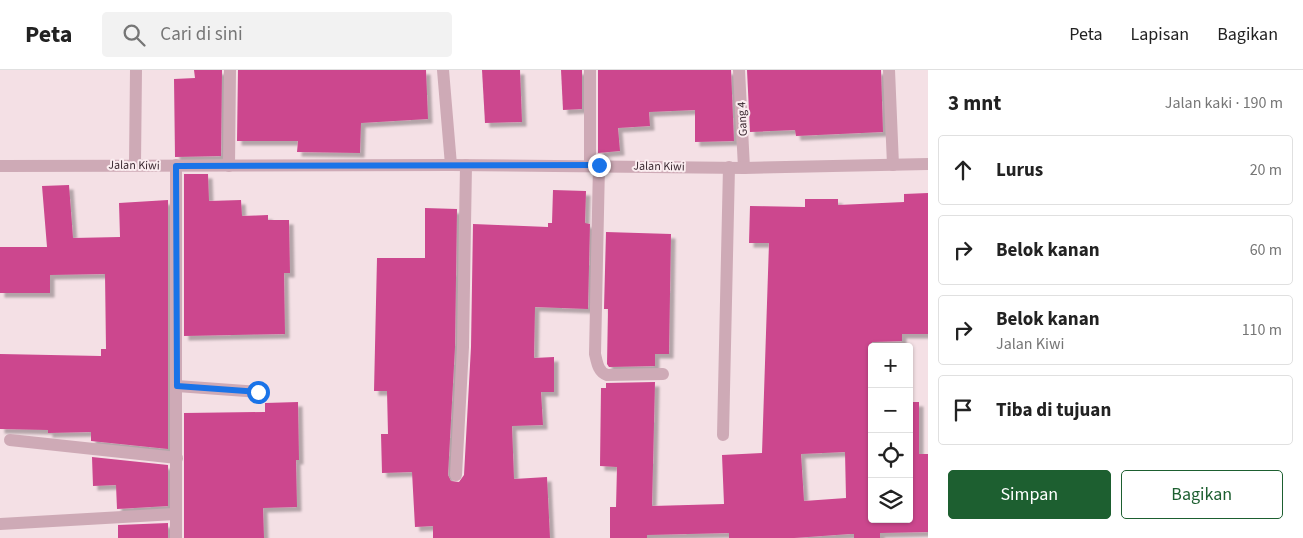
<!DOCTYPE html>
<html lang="id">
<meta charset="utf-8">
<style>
body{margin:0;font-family:"Source Sans 3",sans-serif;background:#f2f2f2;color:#222}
.controls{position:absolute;right:15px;bottom:15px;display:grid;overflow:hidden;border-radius:5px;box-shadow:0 1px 4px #0004}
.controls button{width:45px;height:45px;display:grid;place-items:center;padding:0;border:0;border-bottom:1px solid #e0e0e0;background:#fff;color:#222;font:25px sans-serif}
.stop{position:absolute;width:15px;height:15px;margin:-11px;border:4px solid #1a73e8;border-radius:50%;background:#fff}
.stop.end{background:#1a73e8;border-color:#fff;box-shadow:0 1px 5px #0008}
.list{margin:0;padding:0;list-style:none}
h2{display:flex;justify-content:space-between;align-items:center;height:65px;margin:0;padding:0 20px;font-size:21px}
h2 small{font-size:16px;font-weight:400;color:#767676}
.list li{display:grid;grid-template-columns:32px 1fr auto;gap:15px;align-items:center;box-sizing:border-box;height:70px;margin:0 10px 10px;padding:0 10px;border:1px solid #e0e0e0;border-radius:5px}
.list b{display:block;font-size:19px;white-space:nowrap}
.list p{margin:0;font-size:16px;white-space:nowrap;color:#767676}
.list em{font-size:16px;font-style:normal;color:#767676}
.actions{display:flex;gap:10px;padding:15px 20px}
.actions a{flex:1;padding:11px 0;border:1px solid #1d5f30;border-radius:5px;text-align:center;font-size:18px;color:#1d5f30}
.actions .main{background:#1d5f30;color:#fff}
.icon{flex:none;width:28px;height:28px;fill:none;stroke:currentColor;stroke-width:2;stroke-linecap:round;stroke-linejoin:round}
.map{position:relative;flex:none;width:928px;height:468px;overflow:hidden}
header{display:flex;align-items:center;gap:30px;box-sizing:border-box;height:70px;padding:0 25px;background:#fff;border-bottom:1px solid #e0e0e0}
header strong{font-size:24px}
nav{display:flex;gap:28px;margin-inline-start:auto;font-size:18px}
.search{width:350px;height:45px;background:#f2f2f2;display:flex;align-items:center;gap:12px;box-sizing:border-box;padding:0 18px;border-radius:5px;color:#767676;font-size:19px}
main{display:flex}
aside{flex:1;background:#fff}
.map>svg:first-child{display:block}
.building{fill:#cc478e;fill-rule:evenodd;filter:url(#shadow)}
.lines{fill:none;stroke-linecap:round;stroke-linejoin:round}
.minor{stroke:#ceaab6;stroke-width:12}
.route{stroke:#1a73e8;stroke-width:6}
.labels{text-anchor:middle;stroke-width:4;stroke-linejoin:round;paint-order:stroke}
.street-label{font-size:12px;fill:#3b2a32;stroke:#fbedf0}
</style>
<header>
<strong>Peta</strong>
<div class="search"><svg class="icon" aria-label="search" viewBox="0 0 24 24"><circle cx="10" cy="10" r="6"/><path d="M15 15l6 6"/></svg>Cari di sini</div>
<nav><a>Peta</a><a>Lapisan</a><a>Bagikan</a></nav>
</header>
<main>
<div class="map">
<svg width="928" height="468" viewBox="0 0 928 468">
<defs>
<filter id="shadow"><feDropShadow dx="4.5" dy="4.5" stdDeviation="1" flood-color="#0004"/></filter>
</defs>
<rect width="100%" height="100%" fill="#f4e0e5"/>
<g class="building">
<polygon points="194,0 222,0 221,86 175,87 174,9 195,8"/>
<polygon points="238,0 426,0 428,49 361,53 360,83 297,82 298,71 237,71"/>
<polygon points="482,0 520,0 522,52 485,53"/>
<polygon points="561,0 582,0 582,39 563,40"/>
<polygon points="598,0 731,0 734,71 695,72 695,40 649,42 650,56 618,58 620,81 598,83"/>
<polygon points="747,0 881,0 883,62 796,66 795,60 750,62"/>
<polygon points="184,104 208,104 209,131 241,130 242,146 268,145 268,150 289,150 290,203 284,203 285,264 184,266"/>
<polygon points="69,115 73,168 120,167 119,133 168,130 168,379 91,371 91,362 48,363 48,360 0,359 0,284 101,286 101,279 106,279 105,204 50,205 50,223 0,223 0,177 47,177 42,116"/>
<polygon points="553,120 586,121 585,153 590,154 588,239 535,237 534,288 554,287 554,322 541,322 543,355 512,356 514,409 547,407 550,468 433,468 433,456 415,457 412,402 382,403 381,364 388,364 387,321 374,321 377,188 425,188 425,138 457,139 455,277 448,405 451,411 459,412 464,405 471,277 473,154 548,157 548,153 552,153"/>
<path d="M 928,123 L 928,264 L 902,264 L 902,271 L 872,272 L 872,449 L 909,449 L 909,332 L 919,332 L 919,384 L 928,384 L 928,462 L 880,463 L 880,468 L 854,468 L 854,464 L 850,464 L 794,468 L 729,468 L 729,463 L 647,465 L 647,468 L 610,468 L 610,437 L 616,437 L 617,397 L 600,396 L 601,318 L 606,318 L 606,313 L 655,312 L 652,436 L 724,434 L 722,385 L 762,383 L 769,173 L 749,173 L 750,136 L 805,137 L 805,129 L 838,129 L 838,135 L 904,132 L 904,124 ZM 845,382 L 846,428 L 804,431 L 801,384 Z"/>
<polygon points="606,162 671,164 669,284 655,284 655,296 609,297 607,294 608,239 604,239"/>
<polygon points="298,332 299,390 296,390 297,437 263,438 264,468 184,468 184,343 265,342 265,333"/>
<polygon points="92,387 168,395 168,436 117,439 116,415 93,416"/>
<polygon points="168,453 168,468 118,468 118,455"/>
</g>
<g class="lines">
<g class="minor">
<polyline points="443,0 451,95"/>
<polyline points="590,0 590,95"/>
<polyline points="739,0 744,98"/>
<polyline points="889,0 893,95"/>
<polyline points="135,94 136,0"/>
<path d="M 599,95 L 595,284 C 597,292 598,302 607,305 L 663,304"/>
<polyline points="0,96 451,95 744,98 928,94"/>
<polyline points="229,96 230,0"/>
<polyline points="177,316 259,322"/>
<polyline points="723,365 729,97"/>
<polyline points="10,370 177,388"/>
<polyline points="456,405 463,277 466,95"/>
<polyline points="0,454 175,444"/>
<polyline points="176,468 176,95"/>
</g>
</g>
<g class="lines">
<polyline class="route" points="258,322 177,316 176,96 599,95"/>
</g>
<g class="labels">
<g class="street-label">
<text transform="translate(742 49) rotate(-93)" y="4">Gang 4</text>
<text transform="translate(134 95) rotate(1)" y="4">Jalan Kiwi</text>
<text transform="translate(659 96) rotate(1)" y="4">Jalan Kiwi</text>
</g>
</g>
</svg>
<div class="controls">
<button>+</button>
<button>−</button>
<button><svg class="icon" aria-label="locate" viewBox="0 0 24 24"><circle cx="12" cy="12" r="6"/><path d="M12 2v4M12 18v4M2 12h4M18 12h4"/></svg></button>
<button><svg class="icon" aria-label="layers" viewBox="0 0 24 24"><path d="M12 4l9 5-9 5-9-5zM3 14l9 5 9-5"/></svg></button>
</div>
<div class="stop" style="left:258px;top:322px"></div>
<div class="stop end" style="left:599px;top:95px"></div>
</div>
<aside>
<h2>3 mnt<small>Jalan kaki · 190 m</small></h2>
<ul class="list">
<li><svg class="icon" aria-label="ahead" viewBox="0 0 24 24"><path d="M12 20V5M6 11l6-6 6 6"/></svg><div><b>Lurus</b></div><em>20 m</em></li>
<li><svg class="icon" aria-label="right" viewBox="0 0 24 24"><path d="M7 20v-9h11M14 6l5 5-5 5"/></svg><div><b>Belok kanan</b></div><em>60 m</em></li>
<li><svg class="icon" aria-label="right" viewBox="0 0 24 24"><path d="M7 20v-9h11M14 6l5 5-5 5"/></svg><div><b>Belok kanan</b><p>Jalan Kiwi</p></div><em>110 m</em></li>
<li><svg class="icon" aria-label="arrive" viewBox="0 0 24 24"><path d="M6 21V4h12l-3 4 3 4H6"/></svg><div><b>Tiba di tujuan</b></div></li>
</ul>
<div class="actions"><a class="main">Simpan</a><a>Bagikan</a></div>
</aside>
</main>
